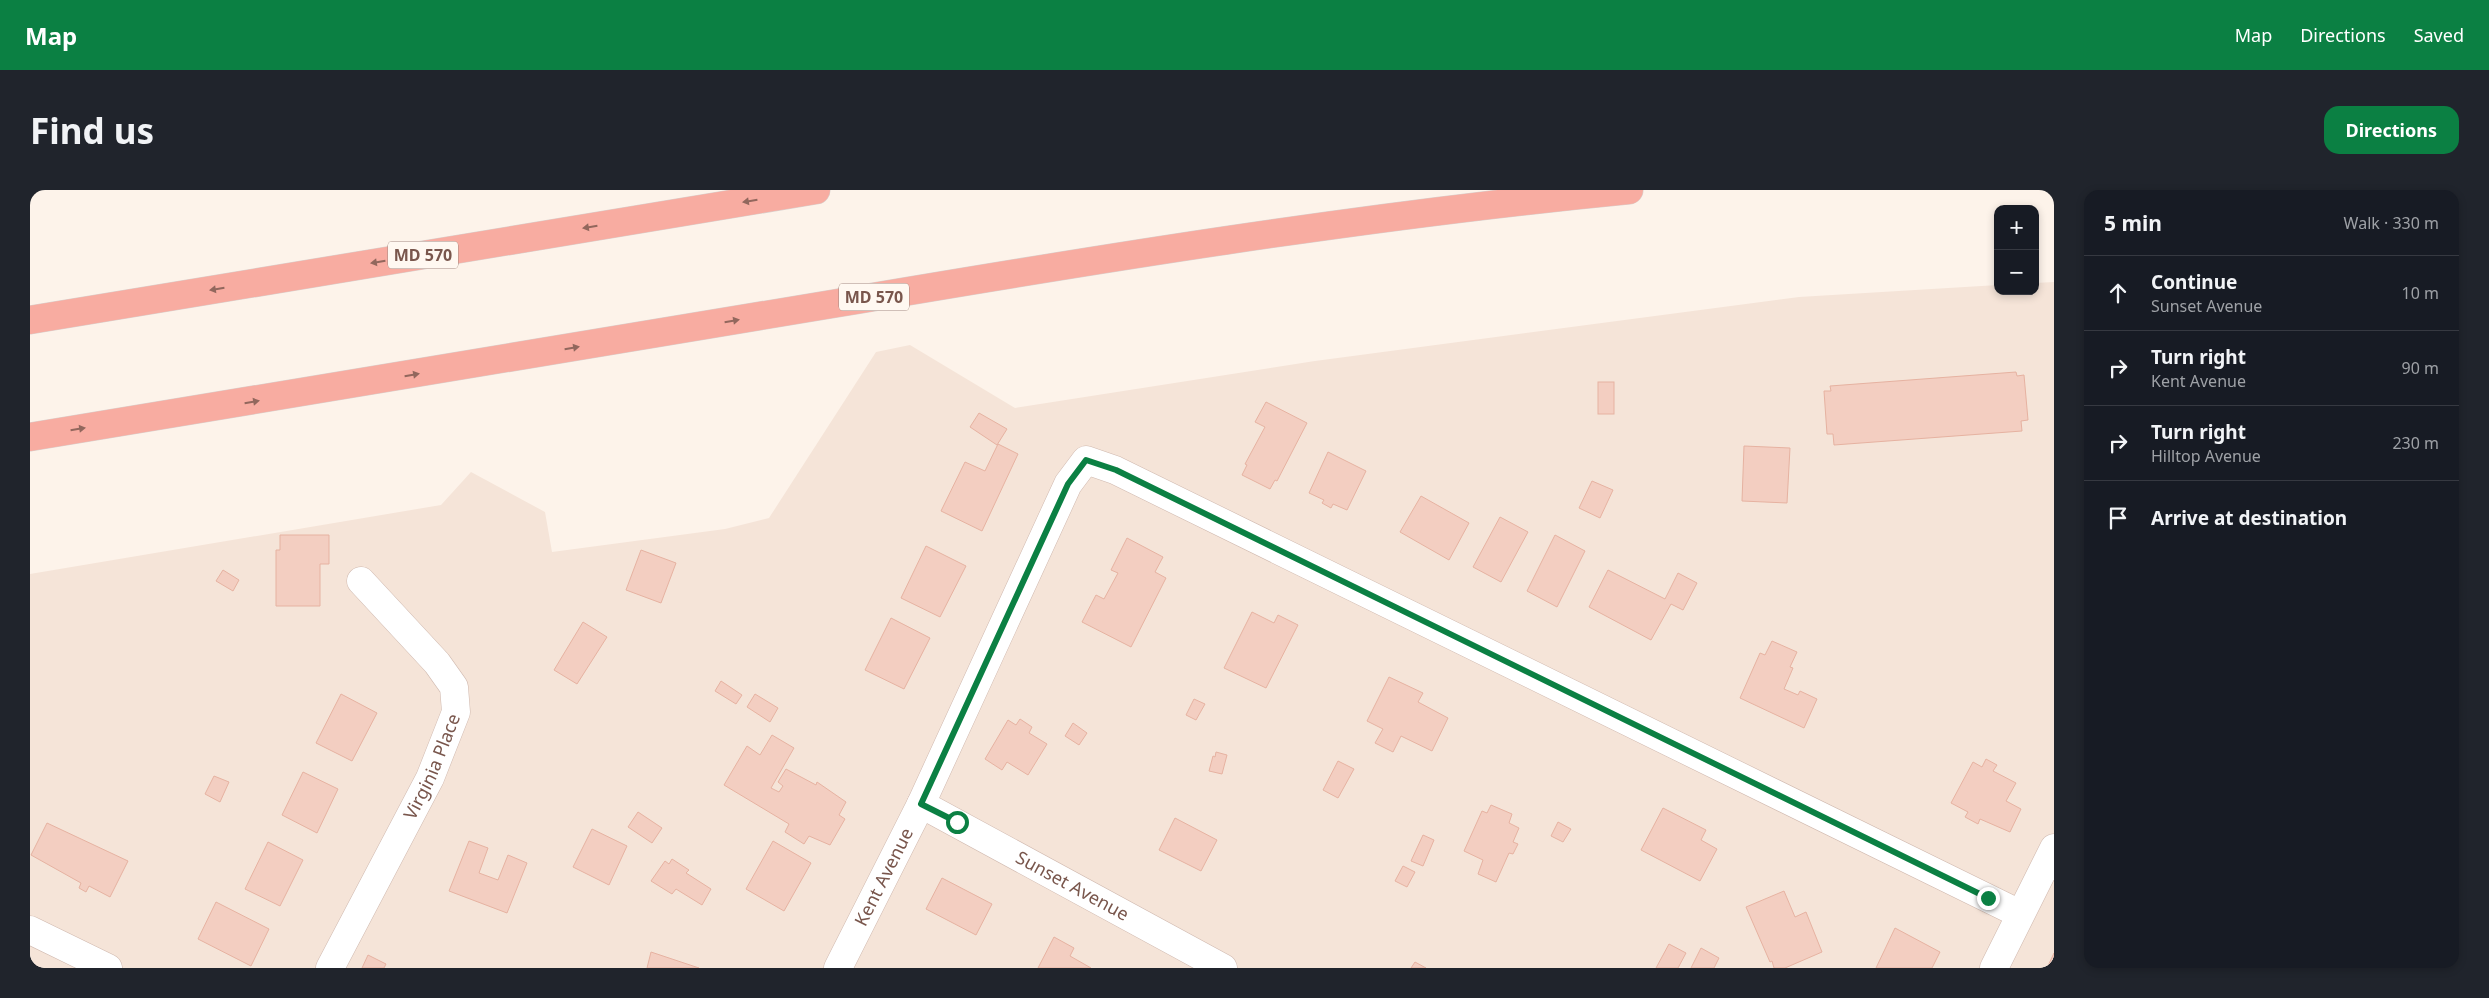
<!DOCTYPE html>
<meta charset="utf-8">
<style>
body{margin:0;font-family:"Noto Sans",sans-serif;background:#20242c;color:#f1f3f6}
.controls{position:absolute;right:15px;top:15px;display:grid;overflow:hidden;border-radius:10px;box-shadow:0 2px 8px #0003}
.controls button{width:45px;height:45px;display:grid;place-items:center;padding:0;border:0;border-bottom:1px solid #363941;background:#171b24;color:#f1f3f6;font:25px sans-serif}
.stop{position:absolute;width:15px;height:15px;margin:-11px;border:4px solid #0b8043;border-radius:50%;background:#fff}
.stop.end{background:#0b8043;border-color:#fff;box-shadow:0 1px 5px #0008}
.list{margin:0;padding:0;list-style:none}
h2{display:flex;justify-content:space-between;align-items:center;height:65px;margin:0;padding:0 20px;font-size:21px}
h2 small{font-size:16px;font-weight:400;color:#9ea1a6}
.list li{display:grid;grid-template-columns:32px 1fr auto;gap:15px;align-items:center;box-sizing:border-box;height:75px;padding:0 20px;border-top:1px solid #363941}
.list b{display:block;font-size:19px;white-space:nowrap}
.list p{margin:0;font-size:16px;white-space:nowrap;color:#9ea1a6}
.list em{font-size:16px;font-style:normal;color:#9ea1a6}
.icon{flex:none;width:28px;height:28px;fill:none;stroke:currentColor;stroke-width:2;stroke-linecap:round;stroke-linejoin:round}
.map{position:relative;flex:none;width:2024px;height:778px;overflow:hidden;border-radius:15px}
header{display:flex;align-items:center;gap:30px;box-sizing:border-box;height:70px;padding:0 25px;background:#0b8043;color:#fff}
header strong{font-size:24px}
nav{display:flex;gap:28px;margin-inline-start:auto;font-size:18px}
.intro{display:flex;align-items:center;justify-content:space-between;box-sizing:border-box;height:120px;padding:0 30px}
h1{margin:0;font-size:35px}
.button{padding:12px 22px;border-radius:15px;background:#0b8043;color:#fff;font-size:18px;font-weight:700}
main{display:flex;gap:30px;padding:0 30px}
aside{flex:1;background:#171b24;border-radius:15px;box-shadow:0 2px 8px #0003}
.map>svg:first-child{display:block}
.residential{fill:#f5e4d8}
.building{fill:#f3cec1;stroke:#e6b2a1}
.lines{fill:none;stroke-linecap:round;stroke-linejoin:round}
.minor-casing{stroke:#d0b9af;stroke-width:29}
.highway-casing{stroke:#d9d0cd;stroke-width:29}
.minor{stroke:#fff;stroke-width:28}
.highway{stroke:#f8aca1;stroke-width:28}
.oneway{fill:#92675d}
.route{stroke:#0b8043;stroke-width:6}
.labels{text-anchor:middle;stroke-width:4;stroke-linejoin:round;paint-order:stroke}
.shield{fill:#fff8f1;stroke:#a1877e;stroke-width:1}
.shield-label{font-size:16px;font-weight:bold;fill:#79564c}
.street-label{font-size:18px;fill:#79564c;stroke:#fff8f1}
</style>
<header>
<strong>Map</strong>
<nav><a>Map</a><a>Directions</a><a>Saved</a></nav>
</header>
<div class="intro"><h1>Find us</h1><a class="button">Directions</a></div>
<main>
<div class="map">
<svg width="2024" height="778" viewBox="0 0 2024 778">
<rect width="100%" height="100%" fill="#fdf3ea"/>
<polygon class="residential" points="2024,92 2024,778 0,778 0,384 411,315 441,282 515,322 522,362 695,339 739,328 846,162 880,155 985,218 1285,171 1769,107 1968,95 1968,101 2005,101 2005,93"/>
<g class="building">
<polygon points="1986,182 1987,186 1994,185 1998,230 1991,231 1992,241 1804,255 1803,244 1797,244 1794,201 1801,201 1800,196"/>
<rect x="1568" y="192" width="16" height="32"/>
<polygon points="1236,212 1277,233 1247,291 1245,290 1240,299 1212,285 1217,275 1215,274 1235,237 1225,232"/>
<polygon points="949,223 977,239 967,255 940,237"/>
<polygon points="968,254 988,264 952,341 911,321 935,272 955,281"/>
<polygon points="1714,256 1760,258 1757,313 1712,311"/>
<polygon points="1298,262 1336,281 1317,320 1303,314 1301,318 1292,313 1294,310 1279,303"/>
<polygon points="1562,291 1583,300 1570,328 1549,318"/>
<polygon points="1391,306 1439,333 1419,370 1370,342"/>
<polygon points="1470,327 1498,342 1471,392 1443,377"/>
<polygon points="250,345 299,345 299,374 290,374 290,416 246,416 246,360 250,360"/>
<polygon points="1525,345 1555,361 1527,417 1497,401"/>
<polygon points="1097,348 1133,367 1125,382 1136,388 1101,457 1052,432 1066,405 1074,409 1088,383 1081,380"/>
<polygon points="896,356 936,376 910,427 871,408"/>
<polygon points="611,360 646,373 631,413 596,400"/>
<polygon points="193,380 209,390 203,401 186,391"/>
<polygon points="1578,380 1635,409 1648,383 1667,393 1653,420 1641,414 1621,450 1559,417"/>
<polygon points="1222,422 1244,433 1248,425 1268,435 1236,498 1194,478"/>
<polygon points="861,428 900,448 874,499 835,480"/>
<polygon points="553,432 577,447 547,494 524,480"/>
<polygon points="1742,451 1767,462 1760,477 1763,478 1754,499 1768,505 1770,501 1787,509 1774,538 1710,508 1730,463 1735,465"/>
<polygon points="1359,487 1393,503 1388,512 1418,528 1402,561 1371,546 1363,562 1345,553 1353,539 1337,531"/>
<polygon points="691,491 712,505 706,514 685,501"/>
<polygon points="311,504 347,523 322,571 286,553"/>
<polygon points="725,504 748,518 740,532 717,517"/>
<polygon points="1164,509 1175,514 1166,530 1156,525"/>
<polygon points="990,529 1002,537 999,543 1017,554 998,585 977,572 972,580 955,569 978,530 986,535"/>
<polygon points="1043,533 1057,543 1049,555 1035,546"/>
<polygon points="742,545 764,558 741,598 749,602 753,596 748,592 756,579 786,595 787,592 816,612 809,625 815,629 800,655 779,646 774,654 755,642 759,634 694,595 717,556 730,565"/>
<polygon points="1186,562 1197,565 1192,584 1179,581 1183,566 1185,567"/>
<polygon points="1956,569 1967,575 1963,581 1986,593 1976,611 1991,619 1980,642 1950,629 1948,634 1935,627 1938,622 1921,613 1943,572 1952,577"/>
<polygon points="1308,571 1324,579 1308,608 1293,600"/>
<polygon points="273,582 308,599 287,643 252,625"/>
<polygon points="184,586 199,592 190,612 175,604"/>
<polygon points="1461,615 1482,624 1479,633 1489,638 1483,652 1488,654 1483,664 1479,663 1466,692 1448,684 1453,670 1434,661 1452,621 1457,623"/>
<polygon points="1633,618 1676,640 1671,650 1687,659 1670,691 1611,660"/>
<polygon points="608,622 632,638 622,653 598,637"/>
<polygon points="1145,628 1187,650 1171,681 1129,660"/>
<polygon points="1528,632 1541,639 1533,652 1521,646"/>
<polygon points="17,633 98,671 80,707 59,696 56,702 49,698 51,693 1,665"/>
<polygon points="562,639 597,656 579,695 543,677"/>
<polygon points="1393,645 1404,650 1393,676 1381,671"/>
<polygon points="439,651 458,658 449,683 468,690 478,665 497,673 477,723 419,701"/>
<polygon points="743,651 781,673 754,721 716,699"/>
<polygon points="238,652 273,670 250,716 215,699"/>
<polygon points="642,669 659,680 656,683 681,699 672,715 646,699 642,704 621,691 635,671 639,674"/>
<polygon points="1373,676 1385,682 1377,697 1365,691"/>
<polygon points="912,688 962,714 946,745 896,719"/>
<polygon points="1754,701 1765,727 1776,722 1792,762 1755,778 1744,778 1742,771 1740,772 1716,717"/>
<polygon points="186,712 239,739 221,776 168,749"/>
<polygon points="1865,738 1910,762 1902,778 1846,778"/>
<polygon points="1024,747 1044,758 1040,766 1061,778 1008,778"/>
<polygon points="1639,754 1656,763 1648,778 1626,778"/>
<polygon points="1671,758 1689,768 1684,778 1661,778"/>
<polygon points="621,762 669,778 617,778"/>
<polygon points="2024,763 2024,778 2017,778"/>
<polygon points="338,765 356,774 354,778 332,778"/>
<polygon points="1385,772 1396,778 1381,778"/>
</g>
<g class="lines">
<g class="minor-casing">
<g id="minor">
<path id="s1" d="M 891,614 L 1193,778"/>
<polyline points="0,740 78,778"/>
<path id="s2" d="M 300,778 L 400,588 L 426,522 L 424,497 L 407,473 L 331,391"/>
<path id="s3" d="M 808,778 L 891,614 L 1038,294 L 1056,270 L 1085,280 L 1990,724"/>
<polyline points="1964,778 2024,658"/>
</g>
</g>
<g class="highway-casing">
<g id="highway">
<polyline points="0,130 786,0"/>
<path d="M 0,247 C 268,205 535,159 802,114 C 1067,69 1331,26 1599,0"/>
</g>
</g>
<use href="#minor" class="minor"/>
<use href="#highway" class="highway"/>
</g>
<defs><path id="oneway-solid" d="M-6-.8H1V-3.2L6.5 0L1 3.2V.8H-6Z" transform="scale(1.25)"/></defs>
<g class="oneway">
<use href="#oneway-solid" transform="translate(720 11) rotate(171)"/>
<use href="#oneway-solid" transform="translate(560 37) rotate(171)"/>
<use href="#oneway-solid" transform="translate(348 72) rotate(171)"/>
<use href="#oneway-solid" transform="translate(187 99) rotate(171)"/>
<use href="#oneway-solid" transform="translate(702 131) rotate(-10)"/>
<use href="#oneway-solid" transform="translate(542 158) rotate(-10)"/>
<use href="#oneway-solid" transform="translate(382 185) rotate(-10)"/>
<use href="#oneway-solid" transform="translate(222 212) rotate(-10)"/>
<use href="#oneway-solid" transform="translate(48 239) rotate(-9)"/>
</g>
<g class="lines">
<polyline class="route" points="927,632 891,614 1038,294 1056,270 1086,280 1958,708"/>
</g>
<g class="labels">
<g class="shield">
<rect x="358" y="51.5" width="70" height="27" rx="4"/>
<rect x="809" y="93.5" width="70" height="27" rx="4"/>
</g>
<g class="shield-label">
<text x="393" y="71">MD 570</text>
<text x="844" y="113">MD 570</text>
</g>
<g class="street-label">
<text dy="6" stroke="none"><textPath href="#s2" startOffset="226">Virginia Place</textPath></text>
<text dy="6" stroke="none"><textPath href="#s3" startOffset="102">Kent Avenue</textPath></text>
<text dy="6" stroke="none"><textPath href="#s1" startOffset="172">Sunset Avenue</textPath></text>
</g>
</g>
</svg>
<div class="controls">
<button>+</button>
<button>−</button>
</div>
<div class="stop" style="left:927px;top:632px"></div>
<div class="stop end" style="left:1958px;top:708px"></div>
</div>
<aside>
<h2>5 min<small>Walk · 330 m</small></h2>
<ul class="list">
<li><svg class="icon" aria-label="ahead" viewBox="0 0 24 24"><path d="M12 20V5M6 11l6-6 6 6"/></svg><div><b>Continue</b><p>Sunset Avenue</p></div><em>10 m</em></li>
<li><svg class="icon" aria-label="right" viewBox="0 0 24 24"><path d="M7 20v-9h11M14 6l5 5-5 5"/></svg><div><b>Turn right</b><p>Kent Avenue</p></div><em>90 m</em></li>
<li><svg class="icon" aria-label="right" viewBox="0 0 24 24"><path d="M7 20v-9h11M14 6l5 5-5 5"/></svg><div><b>Turn right</b><p>Hilltop Avenue</p></div><em>230 m</em></li>
<li><svg class="icon" aria-label="arrive" viewBox="0 0 24 24"><path d="M6 21V4h12l-3 4 3 4H6"/></svg><div><b>Arrive at destination</b></div></li>
</ul>
</aside>
</main>
